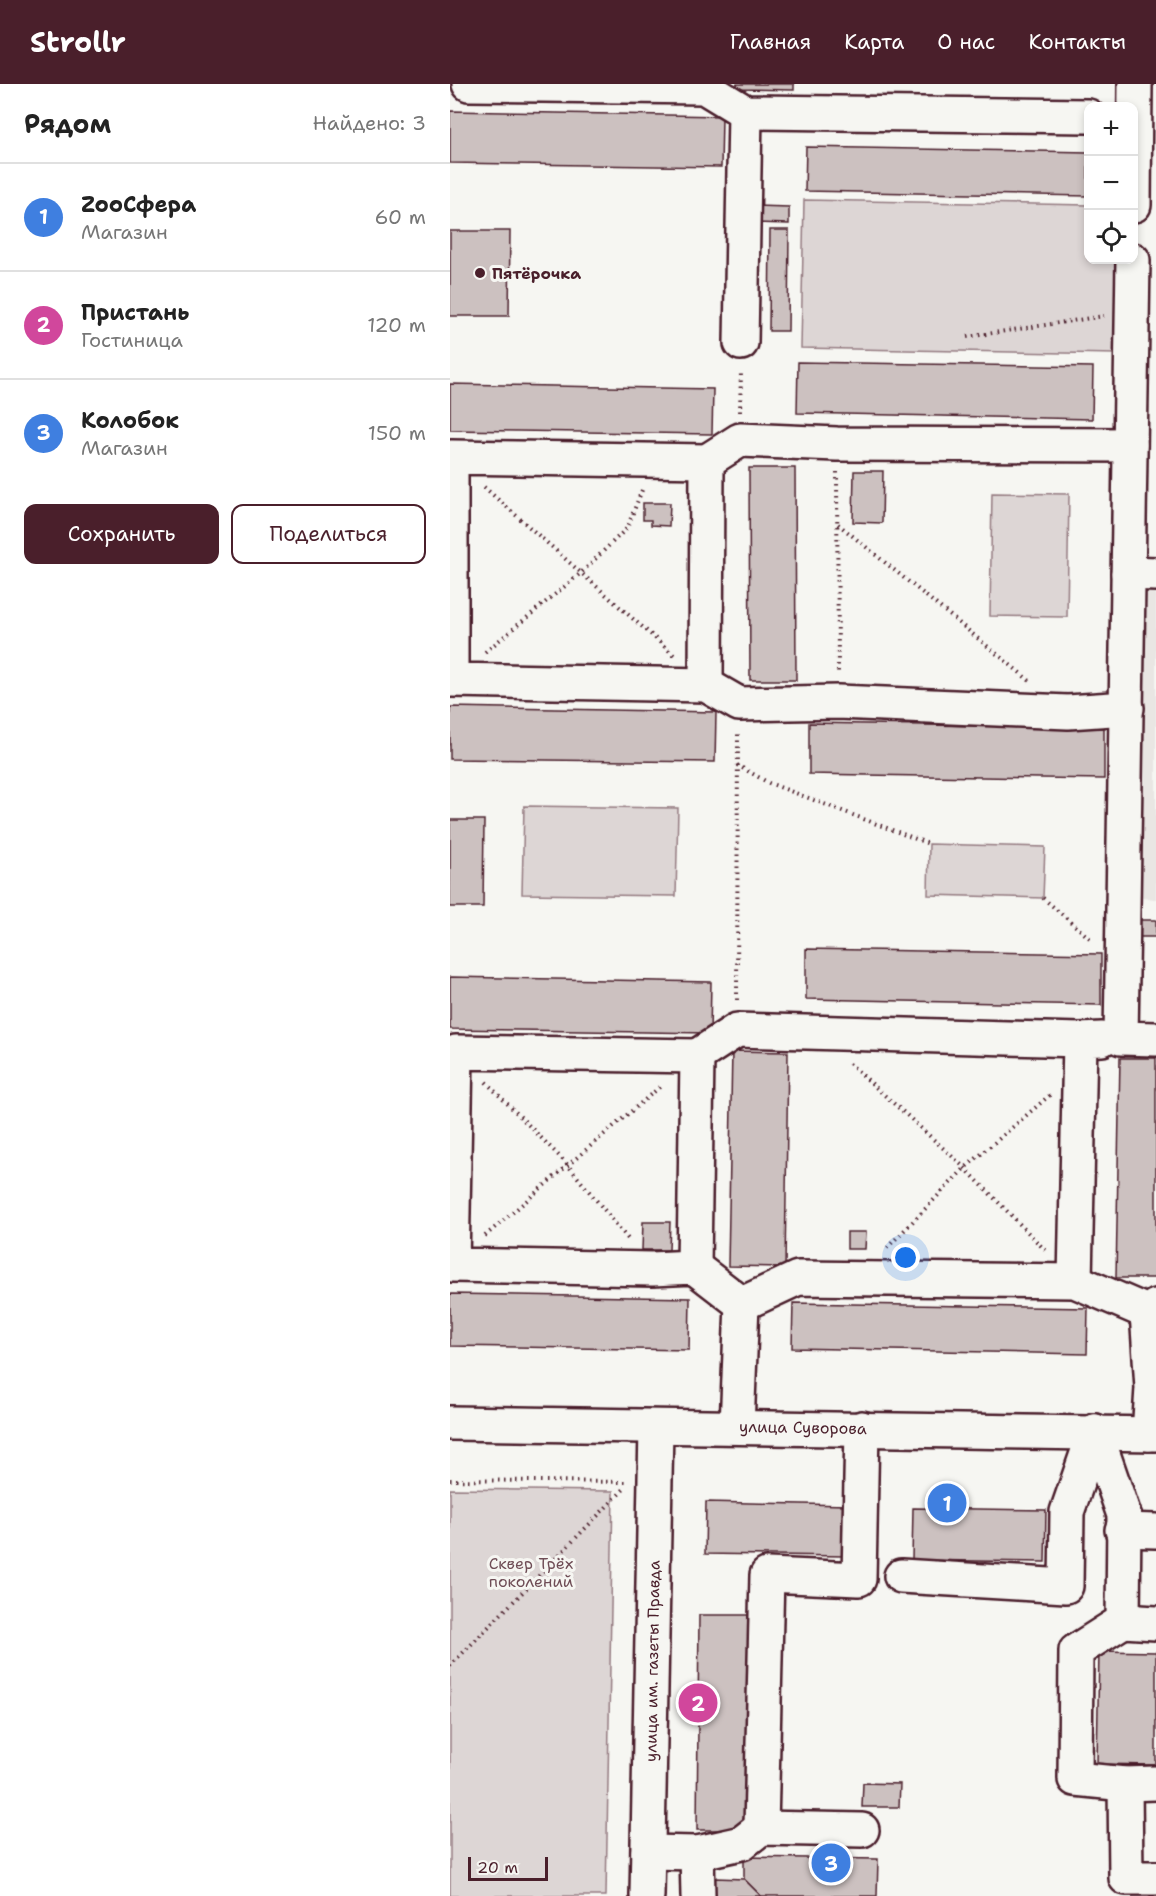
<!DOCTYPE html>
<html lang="ru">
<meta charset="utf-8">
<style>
body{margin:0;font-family:"Shantell Sans",sans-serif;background:#f2f2f2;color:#222}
.controls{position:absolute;right:18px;top:18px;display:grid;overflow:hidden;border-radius:12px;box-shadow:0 3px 9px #0003}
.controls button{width:54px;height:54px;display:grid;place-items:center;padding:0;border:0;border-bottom:2px solid #e0e0e0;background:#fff;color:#222;font:30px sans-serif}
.scale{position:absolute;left:18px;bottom:15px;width:80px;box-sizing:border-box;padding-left:6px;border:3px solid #4a1f2b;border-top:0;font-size:16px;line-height:21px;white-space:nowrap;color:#4a1f2b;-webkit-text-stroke:4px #f6f6f2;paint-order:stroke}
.you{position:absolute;left:456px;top:1174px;width:21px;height:21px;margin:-15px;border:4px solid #fff;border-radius:50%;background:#1a73e8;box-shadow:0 0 0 9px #1a73e833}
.badge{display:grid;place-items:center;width:39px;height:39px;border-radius:50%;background:#4a1f2b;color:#fff;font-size:20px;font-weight:700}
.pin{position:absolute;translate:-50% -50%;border:3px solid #fff;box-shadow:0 2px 6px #0006}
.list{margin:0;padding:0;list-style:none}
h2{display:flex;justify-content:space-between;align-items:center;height:78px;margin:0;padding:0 24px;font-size:26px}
h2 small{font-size:20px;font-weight:400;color:#767676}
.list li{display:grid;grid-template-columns:39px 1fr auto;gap:18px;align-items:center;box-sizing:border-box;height:108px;padding:0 24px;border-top:2px solid #e0e0e0}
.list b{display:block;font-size:22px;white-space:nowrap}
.list p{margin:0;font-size:20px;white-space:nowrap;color:#767676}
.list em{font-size:20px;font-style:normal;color:#767676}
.actions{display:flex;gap:12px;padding:18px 24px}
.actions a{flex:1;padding:14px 0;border:2px solid #4a1f2b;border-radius:12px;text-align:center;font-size:21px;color:#4a1f2b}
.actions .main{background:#4a1f2b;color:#fff}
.icon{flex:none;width:33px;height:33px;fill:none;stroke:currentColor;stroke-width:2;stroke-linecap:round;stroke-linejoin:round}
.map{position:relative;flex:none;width:706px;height:1812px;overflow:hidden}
header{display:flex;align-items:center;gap:36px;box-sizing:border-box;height:84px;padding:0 30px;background:#4a1f2b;color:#fff}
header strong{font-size:28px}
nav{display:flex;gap:33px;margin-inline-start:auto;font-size:21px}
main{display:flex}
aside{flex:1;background:#fff}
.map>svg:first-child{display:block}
.built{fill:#e9e6e3}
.green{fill:#ddd6d5;stroke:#947a80;stroke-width:1.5}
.building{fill:#ccc1c0;stroke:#4a1f2b;stroke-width:1.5}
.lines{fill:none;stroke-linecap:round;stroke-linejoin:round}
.minor-casing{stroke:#4a1f2b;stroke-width:38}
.major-casing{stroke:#4a1f2b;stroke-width:38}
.path{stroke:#4a1f2b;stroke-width:4;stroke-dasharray:1.5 4.5;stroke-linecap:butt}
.minor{stroke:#f6f6f2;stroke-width:33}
.major{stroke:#f6f6f2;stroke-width:33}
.poi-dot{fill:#4a1f2b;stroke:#f6f6f2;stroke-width:2}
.labels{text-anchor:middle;stroke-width:6;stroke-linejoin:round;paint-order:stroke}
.poi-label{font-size:16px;font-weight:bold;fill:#4a1f2b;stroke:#f6f6f2;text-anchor:start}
.street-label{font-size:16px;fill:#4a1f2b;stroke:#f6f6f2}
.park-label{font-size:16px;fill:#6f4d56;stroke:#f6f6f2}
</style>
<header>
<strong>Strollr</strong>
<nav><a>Главная</a><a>Карта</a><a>О нас</a><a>Контакты</a></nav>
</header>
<main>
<aside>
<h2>Рядом<small>Найдено: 3</small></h2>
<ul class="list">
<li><span class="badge" style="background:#3f7fe0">1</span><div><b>ZooСфера</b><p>Магазин</p></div><em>60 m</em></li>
<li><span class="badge" style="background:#d1479c">2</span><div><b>Пристань</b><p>Гостиница</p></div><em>120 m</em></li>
<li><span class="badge" style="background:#3f7fe0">3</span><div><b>Колобок</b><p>Магазин</p></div><em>150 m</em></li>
</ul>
<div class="actions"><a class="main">Сохранить</a><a>Поделиться</a></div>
</aside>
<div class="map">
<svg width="706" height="1812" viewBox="0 0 706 1812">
<rect width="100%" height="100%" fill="#f6f6f2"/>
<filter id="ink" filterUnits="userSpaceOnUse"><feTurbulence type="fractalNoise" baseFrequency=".0167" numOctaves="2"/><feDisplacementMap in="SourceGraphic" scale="12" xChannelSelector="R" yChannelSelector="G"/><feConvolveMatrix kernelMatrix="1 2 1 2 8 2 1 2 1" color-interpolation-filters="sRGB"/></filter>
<g filter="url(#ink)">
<polygon class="built" points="697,503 706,503 706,815 691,814"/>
<g class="green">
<polygon points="354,116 638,121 638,176 669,176 667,270 351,264"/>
<polygon points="542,409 619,410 617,533 540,532"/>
<polygon points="74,722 228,724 226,812 72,810"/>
<polygon points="479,760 595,763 593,814 478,811"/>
<polygon points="0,1405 163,1407 156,1812 0,1812"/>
</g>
<g class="building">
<polygon points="287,0 344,0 344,6 287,5"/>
<polygon points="0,27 272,32 271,83 0,79"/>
<polygon points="356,63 638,68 638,112 355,107"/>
<polygon points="302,122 339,123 339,140 302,139"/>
<polygon points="320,146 339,146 338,247 319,247"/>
<polygon points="0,147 60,147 59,232 0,232"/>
<polygon points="348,278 643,283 642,335 347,329"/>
<polygon points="0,300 263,305 262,350 0,346"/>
<polygon points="299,384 345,384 346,596 300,596"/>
<polygon points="404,387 433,387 432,439 403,438"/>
<polygon points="193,419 220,419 219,442 201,441 201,436 193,436"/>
<polygon points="0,623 266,628 265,678 0,675"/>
<polygon points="359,639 654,644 654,695 359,690"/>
<polygon points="0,736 34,736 33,823 0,823"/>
<polygon points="682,836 706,836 706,853 681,853"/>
<polygon points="356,865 651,870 651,921 356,915"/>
<polygon points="0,893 261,898 260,949 0,945"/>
<polygon points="282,967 338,968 335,1183 278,1182"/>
<polygon points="670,974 706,974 706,1194 666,1194"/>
<polygon points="193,1138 220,1138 219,1166 192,1166"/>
<polygon points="397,1148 416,1148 415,1165 397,1165"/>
<polygon points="0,1210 240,1214 239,1266 0,1262"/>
<polygon points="343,1219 638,1224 637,1270 342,1264"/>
<polygon points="256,1418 397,1421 396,1472 255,1470"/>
<polygon points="463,1424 596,1426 595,1478 462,1476"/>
<polygon points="249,1531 300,1531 298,1746 247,1746"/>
<polygon points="649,1567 706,1568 706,1689 705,1681 647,1680"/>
<polygon points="413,1699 450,1700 449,1723 412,1723"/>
<polygon points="294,1773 428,1775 427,1812 311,1812 294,1795"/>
<polygon points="265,1794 294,1795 311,1812 265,1812"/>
</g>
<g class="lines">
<g class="minor-casing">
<g id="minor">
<polyline points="19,0 254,3 295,28 638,32"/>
<polyline points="684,121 685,0"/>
<polyline points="683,176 671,954 706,955"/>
<polyline points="291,259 295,28"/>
<polyline points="678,489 706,490"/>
<polyline points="256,601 257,377"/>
<polyline points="677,624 618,628 388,618 289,620 256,601 1,596 1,373 257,377 290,356 387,360 680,361"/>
<polyline points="247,972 6,968 2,1181 202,1185 244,1183 292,1220 348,1194 625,1197 697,1228 706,1222"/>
<polyline points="244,1183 247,972 287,946 630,956"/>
<polyline points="625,1197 630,956 652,955"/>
<polyline points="697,1228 702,1304 699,1350"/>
<polyline points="287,1342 292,1220"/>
<polyline points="645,1347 674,1431 673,1537 626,1567 625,1695 675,1700 706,1699"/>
<polyline points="672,1446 706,1447"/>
<polyline points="451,1492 616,1502 617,1428 645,1347"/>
<polyline points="673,1537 706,1539"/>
<polyline points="675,1700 676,1794 706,1794"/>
<polyline points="311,1744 317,1491 409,1495 412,1344"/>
<polyline points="198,1768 247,1769 292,1759 311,1744 412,1746"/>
<polyline points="247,1769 248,1812"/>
<polyline points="197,1812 206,1343"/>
</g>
</g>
<g class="major-casing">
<polyline id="major" points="0,1339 706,1350"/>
</g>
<g class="path">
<polyline points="517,253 654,232"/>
<polyline points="290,328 291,288"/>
<polyline points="387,388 388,590"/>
<polyline points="34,403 224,571"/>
<polyline points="388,440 580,597"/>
<polyline points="35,568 131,489 177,444 192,406"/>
<polyline points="287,681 319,699 479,760"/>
<polyline points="593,814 643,857"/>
<polyline points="287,916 288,648"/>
<polyline points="399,979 515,1084 595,1166"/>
<polyline points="36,998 116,1079 178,1155"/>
<polyline points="35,1152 212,1001"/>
<polyline points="437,1164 515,1084 600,1011"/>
<polyline points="0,1396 177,1398"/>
<polyline points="0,1582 176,1403"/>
</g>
<use href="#minor" class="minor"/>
<use href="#major" class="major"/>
</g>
</g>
<circle class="poi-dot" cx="30" cy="189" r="6"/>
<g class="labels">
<g class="poi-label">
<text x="42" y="195">Пятёрочка</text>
</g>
<g class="street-label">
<text transform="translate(353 1343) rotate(1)" y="6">улица Суворова</text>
<text transform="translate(202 1577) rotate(-89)" y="6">улица им. газеты Правда</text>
</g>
<g class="park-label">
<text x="81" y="1485">Сквер Трёх<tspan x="81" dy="18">поколений</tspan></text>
</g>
</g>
</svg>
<div class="controls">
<button>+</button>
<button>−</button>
<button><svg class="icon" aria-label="locate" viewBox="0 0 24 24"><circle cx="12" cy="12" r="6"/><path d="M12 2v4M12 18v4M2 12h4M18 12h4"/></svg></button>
</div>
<div class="scale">20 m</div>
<div class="you"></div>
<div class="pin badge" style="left:497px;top:1419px;background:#3f7fe0">1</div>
<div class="pin badge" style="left:248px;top:1619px;background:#d1479c">2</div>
<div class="pin badge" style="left:381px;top:1779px;background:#3f7fe0">3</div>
</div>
</main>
